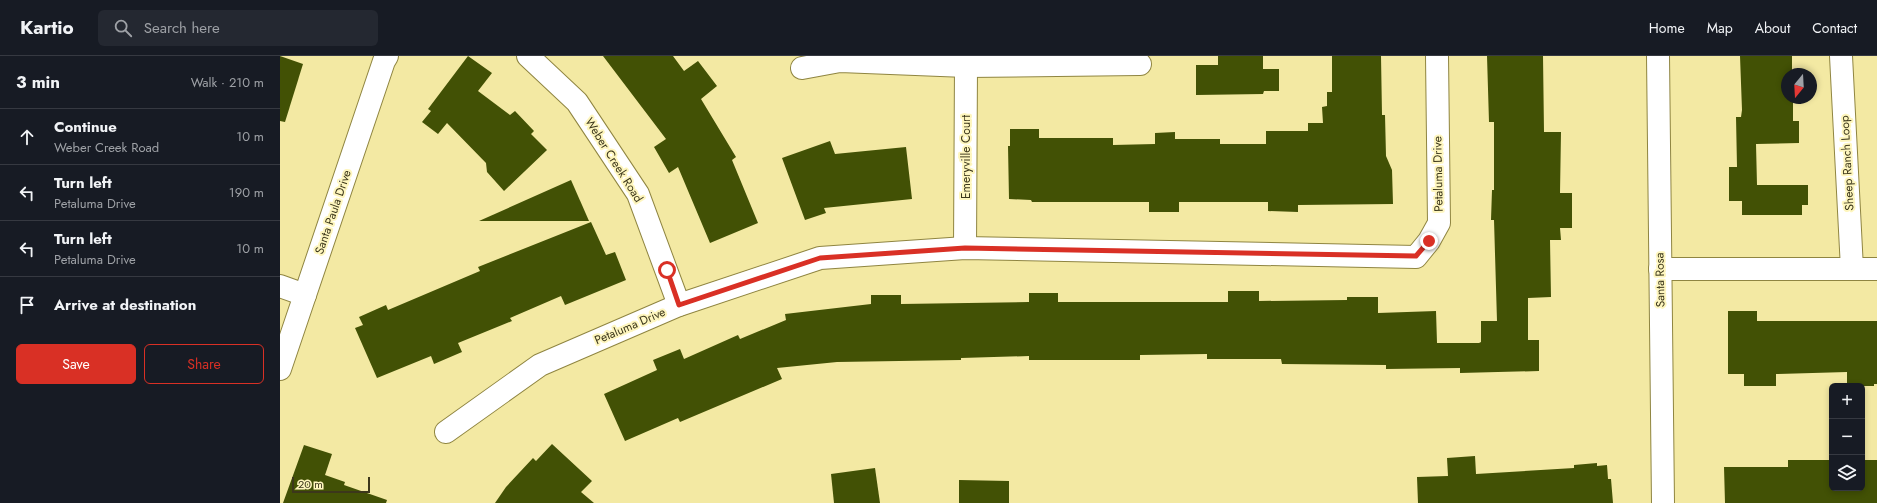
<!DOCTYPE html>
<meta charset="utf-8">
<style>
body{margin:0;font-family:Jost,sans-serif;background:#242831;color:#f1f3f6}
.controls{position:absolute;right:12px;bottom:12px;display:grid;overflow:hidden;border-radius:6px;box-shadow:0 2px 6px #0003}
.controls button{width:36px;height:36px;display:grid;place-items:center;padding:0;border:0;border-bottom:1px solid #363941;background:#171b24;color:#f1f3f6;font:20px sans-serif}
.compass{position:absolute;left:1501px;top:12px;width:36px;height:36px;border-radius:50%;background:#171b24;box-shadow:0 2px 6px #0003;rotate:198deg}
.scale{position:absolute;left:12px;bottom:10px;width:78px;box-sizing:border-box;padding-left:4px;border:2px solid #3c371b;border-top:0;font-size:11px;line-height:14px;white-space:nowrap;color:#3c371b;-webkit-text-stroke:3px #fef6be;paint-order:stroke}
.stop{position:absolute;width:12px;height:12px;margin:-9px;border:3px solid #d93025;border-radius:50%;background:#fff}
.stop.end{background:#d93025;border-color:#fff;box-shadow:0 1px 4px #0008}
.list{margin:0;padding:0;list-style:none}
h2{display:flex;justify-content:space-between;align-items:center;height:52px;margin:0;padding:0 16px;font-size:17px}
h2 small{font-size:13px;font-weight:400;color:#9ea1a6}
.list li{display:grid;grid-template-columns:26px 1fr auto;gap:12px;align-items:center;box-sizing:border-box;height:56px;padding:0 16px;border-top:1px solid #363941}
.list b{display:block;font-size:15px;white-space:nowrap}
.list p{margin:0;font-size:13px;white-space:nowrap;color:#9ea1a6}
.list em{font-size:13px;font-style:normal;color:#9ea1a6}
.actions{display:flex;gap:8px;padding:12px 16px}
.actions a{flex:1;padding:9px 0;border:1px solid #d93025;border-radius:6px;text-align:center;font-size:14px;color:#d93025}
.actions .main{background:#d93025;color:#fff}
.icon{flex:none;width:22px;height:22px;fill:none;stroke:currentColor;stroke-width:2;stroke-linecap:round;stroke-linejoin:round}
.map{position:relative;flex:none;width:1597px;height:447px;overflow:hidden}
header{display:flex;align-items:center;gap:24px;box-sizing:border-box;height:56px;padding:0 20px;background:#171b24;border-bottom:1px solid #363941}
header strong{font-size:19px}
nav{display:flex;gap:22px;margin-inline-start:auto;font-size:14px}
.search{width:280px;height:36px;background:#242831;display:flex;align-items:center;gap:10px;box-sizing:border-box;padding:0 14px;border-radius:6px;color:#9ea1a6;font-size:15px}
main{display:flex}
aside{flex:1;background:#171b24}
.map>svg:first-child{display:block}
.building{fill:#425105}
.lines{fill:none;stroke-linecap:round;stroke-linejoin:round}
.street-casing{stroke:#8f8541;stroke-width:24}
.secondary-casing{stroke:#8f8541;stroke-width:24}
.street{stroke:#fff;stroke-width:22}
.secondary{stroke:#fff;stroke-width:22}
.route{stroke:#d93025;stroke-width:5}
.labels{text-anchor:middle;stroke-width:4;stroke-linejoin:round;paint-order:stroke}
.street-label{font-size:12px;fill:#3c371b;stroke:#fef6be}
</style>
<header>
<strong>Kartio</strong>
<div class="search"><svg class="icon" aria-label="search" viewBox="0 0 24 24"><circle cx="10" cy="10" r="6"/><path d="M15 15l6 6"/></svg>Search here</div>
<nav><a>Home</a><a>Map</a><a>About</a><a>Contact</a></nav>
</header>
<main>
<aside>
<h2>3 min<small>Walk · 210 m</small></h2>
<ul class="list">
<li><svg class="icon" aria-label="ahead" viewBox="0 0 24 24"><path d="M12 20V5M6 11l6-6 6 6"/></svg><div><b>Continue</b><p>Weber Creek Road</p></div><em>10 m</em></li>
<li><svg class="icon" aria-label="left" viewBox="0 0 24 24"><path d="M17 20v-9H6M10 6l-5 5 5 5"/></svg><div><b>Turn left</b><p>Petaluma Drive</p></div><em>190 m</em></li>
<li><svg class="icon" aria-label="left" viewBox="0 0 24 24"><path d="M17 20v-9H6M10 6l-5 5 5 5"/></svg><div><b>Turn left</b><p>Petaluma Drive</p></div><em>10 m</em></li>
<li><svg class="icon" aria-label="arrive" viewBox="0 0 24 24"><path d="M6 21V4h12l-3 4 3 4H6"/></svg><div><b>Arrive at destination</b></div></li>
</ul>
<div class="actions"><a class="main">Save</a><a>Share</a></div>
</aside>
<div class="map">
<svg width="1597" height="447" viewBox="0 0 1597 447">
<rect width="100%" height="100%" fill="#f3e9a3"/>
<g class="building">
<polygon points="0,0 23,8 5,66 0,65"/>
<polygon points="188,0 212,17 198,35 230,59 235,55 254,75 251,78 267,94 224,135 207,116 206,107 167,67 158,78 142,66 151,55 148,53"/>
<polygon points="323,0 393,0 404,15 418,5 437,30 421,43 456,101 452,104 478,167 430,187 398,111 389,117 374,91 386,83"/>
<polygon points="938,0 983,0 983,13 999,13 999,35 984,35 983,38 916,39 916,9 938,9"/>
<polygon points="1052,0 1101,0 1102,59 1105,59 1106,100 1112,114 1113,148 1018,149 1018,156 988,155 988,146 899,146 899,156 869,156 869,146 752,146 751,144 729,143 728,90 730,90 730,73 759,73 759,82 833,82 833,89 875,88 875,77 895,76 895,83 940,83 940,88 986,88 986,75 1028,75 1028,67 1043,67 1042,51 1047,50 1047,36 1052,36"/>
<polygon points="1207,0 1263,0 1264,76 1281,76 1280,137 1292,137 1292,172 1280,172 1281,184 1270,184 1271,241 1248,242 1248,284 1259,284 1259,315 1180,317 1180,312 1106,313 1106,309 1002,308 1001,303 927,303 927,298 860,299 860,304 749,304 749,300 681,302 681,304 557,306 497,312 502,323 400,366 398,362 345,385 324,338 377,314 373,304 400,293 404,303 458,279 460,283 506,264 505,258 591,248 591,239 621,239 621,248 749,246 749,237 778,237 778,246 948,246 948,235 979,235 979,245 1067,244 1067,241 1098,241 1098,257 1156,255 1157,287 1199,287 1201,286 1201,265 1217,265 1214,164 1211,164 1212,134 1214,134 1214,66 1209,66"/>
<polygon points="1460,0 1512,0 1512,18 1507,18 1507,42 1513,42 1513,65 1519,65 1519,87 1476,88 1477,129 1528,129 1528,149 1522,149 1522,159 1462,159 1462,145 1449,145 1449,111 1457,111 1456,61 1461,61 1462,54"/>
<polygon points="550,85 555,98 626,91 632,143 544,152 546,157 525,164 502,102"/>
<polygon points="291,124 309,165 199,165"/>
<polygon points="311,166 326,199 335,196 346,224 285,249 281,240 230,262 232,265 178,287 182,296 154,308 151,300 97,322 75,272 83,269 79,261 106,249 108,254 200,215 198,211"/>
<polygon points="1448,255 1477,255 1477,265 1597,265 1597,328 1594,328 1594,330 1567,330 1567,316 1496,318 1496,330 1464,330 1464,318 1448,318"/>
<polygon points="272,388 312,425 301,436 314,447 215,447 226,431 253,402 256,405"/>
<polygon points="24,389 52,398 45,419 65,426 64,429 107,444 106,447 3,447"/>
<polygon points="1195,400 1196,418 1294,412 1294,409 1317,407 1317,410 1327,409 1328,423 1331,423 1333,447 1138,447 1137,421 1168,420 1167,402"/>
<polygon points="1508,404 1552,404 1552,432 1582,432 1582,404 1597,404 1597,447 1445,447 1444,411 1508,411"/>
<polygon points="595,412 600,447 554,447 551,418"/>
<polygon points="679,424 729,425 729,447 679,447"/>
</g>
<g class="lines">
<g class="street-casing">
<g id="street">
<polyline points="248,0 297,46 358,138 399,249"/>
<polyline points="1561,0 1572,213"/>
<polyline points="522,12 560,5 686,10 860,8"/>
<polyline points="685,192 686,10"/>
<polyline points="1380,213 1597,213"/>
<polyline points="0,230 25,239"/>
<polyline points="166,376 260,309 399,249 540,202 685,192 1136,201 1149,185 1159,167 1157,0"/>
</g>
</g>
<g class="secondary-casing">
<g id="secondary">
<polyline points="1378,0 1383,447"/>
<polyline points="0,313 104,5 107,0"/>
</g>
</g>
<use href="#street" class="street"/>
<use href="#secondary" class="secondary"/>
</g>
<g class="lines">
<polyline class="route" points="387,214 399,249 540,202 685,192 1136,200 1149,185"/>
</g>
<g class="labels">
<g class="street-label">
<text transform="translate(686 101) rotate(-90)" y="4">Emeryville Court</text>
<text transform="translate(334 104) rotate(58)" y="4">Weber Creek Road</text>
<text transform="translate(1567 107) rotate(-93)" y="4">Sheep Ranch Loop</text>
<text transform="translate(1158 118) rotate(-91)" y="4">Petaluma Drive</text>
<text transform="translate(53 156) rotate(-71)" y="4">Santa Paula Drive</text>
<text transform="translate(1380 224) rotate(-91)" y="4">Santa Rosa</text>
<text transform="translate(350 270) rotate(-23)" y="4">Petaluma Drive</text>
</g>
</g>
</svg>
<div class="controls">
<button>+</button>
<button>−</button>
<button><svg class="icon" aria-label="layers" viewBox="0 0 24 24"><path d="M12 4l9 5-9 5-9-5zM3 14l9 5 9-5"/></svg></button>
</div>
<svg class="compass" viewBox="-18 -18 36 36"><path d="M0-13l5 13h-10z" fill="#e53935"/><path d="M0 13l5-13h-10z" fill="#9ea1a6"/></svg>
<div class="scale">20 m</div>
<div class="stop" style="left:387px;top:214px"></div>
<div class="stop end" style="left:1149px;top:185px"></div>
</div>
</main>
